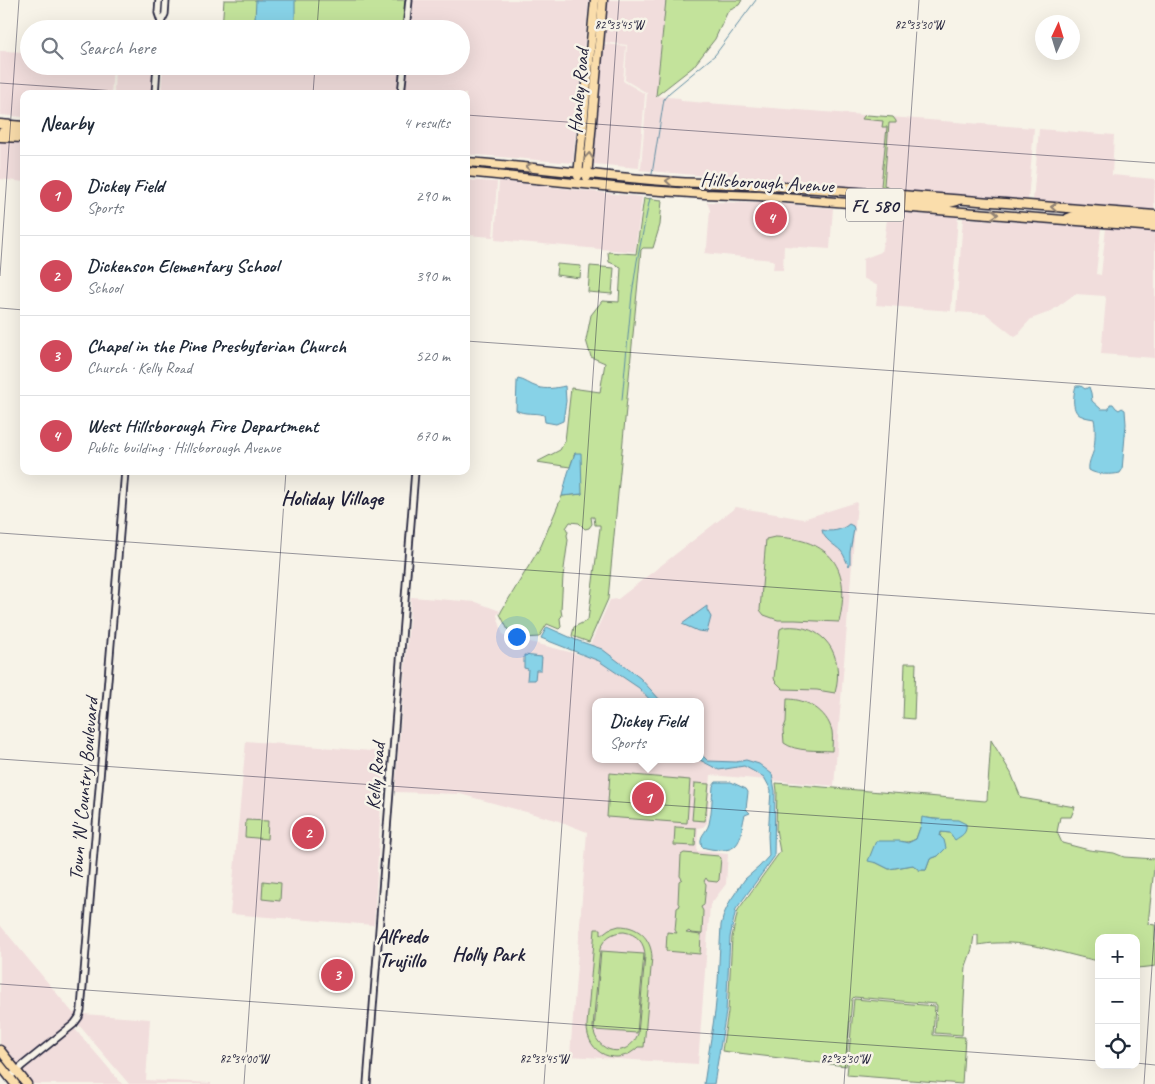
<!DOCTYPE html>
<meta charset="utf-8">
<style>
body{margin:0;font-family:Caveat,sans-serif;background:#f2f2f3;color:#1f2937}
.controls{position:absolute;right:15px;bottom:15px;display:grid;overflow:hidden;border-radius:10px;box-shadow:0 5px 20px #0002}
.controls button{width:45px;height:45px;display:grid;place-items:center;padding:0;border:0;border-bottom:1px solid #e0e1e3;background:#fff;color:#1f2937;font:25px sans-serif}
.compass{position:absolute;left:1035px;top:15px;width:45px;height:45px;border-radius:50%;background:#fff;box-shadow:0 5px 20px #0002;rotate:4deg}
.you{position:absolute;left:516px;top:636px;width:18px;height:18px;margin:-12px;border:4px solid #fff;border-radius:50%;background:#1a73e8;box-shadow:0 0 0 8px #1a73e833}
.badge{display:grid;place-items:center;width:32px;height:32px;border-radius:50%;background:#d1495b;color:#fff;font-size:16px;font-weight:700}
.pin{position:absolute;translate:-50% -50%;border:2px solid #fff;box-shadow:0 1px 5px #0006}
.popup{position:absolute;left:592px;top:698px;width:112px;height:65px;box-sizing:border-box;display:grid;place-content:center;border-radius:10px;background:#fff;filter:drop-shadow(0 1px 4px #0005);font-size:16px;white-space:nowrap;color:#747a83}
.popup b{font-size:19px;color:#1f2937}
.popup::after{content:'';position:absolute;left:50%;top:100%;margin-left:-10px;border:10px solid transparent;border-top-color:#fff}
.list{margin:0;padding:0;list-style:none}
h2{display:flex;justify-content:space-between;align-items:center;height:65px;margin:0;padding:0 20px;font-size:21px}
h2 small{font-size:16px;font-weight:400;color:#747a83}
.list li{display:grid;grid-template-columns:32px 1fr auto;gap:15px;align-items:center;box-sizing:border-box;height:80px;padding:0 20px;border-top:1px solid #e0e1e3}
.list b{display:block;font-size:19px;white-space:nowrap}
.list p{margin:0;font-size:16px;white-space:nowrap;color:#747a83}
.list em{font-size:16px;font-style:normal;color:#747a83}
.icon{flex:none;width:28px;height:28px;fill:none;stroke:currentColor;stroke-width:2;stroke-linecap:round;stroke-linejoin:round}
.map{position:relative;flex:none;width:1155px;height:1084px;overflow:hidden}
.search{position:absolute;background:#fff;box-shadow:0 5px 20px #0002;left:20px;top:20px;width:450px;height:55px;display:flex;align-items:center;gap:12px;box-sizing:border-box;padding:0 18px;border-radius:28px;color:#747a83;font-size:19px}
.panel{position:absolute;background:#fff;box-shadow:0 5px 20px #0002;left:20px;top:90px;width:450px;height:385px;border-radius:10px}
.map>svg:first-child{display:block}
.built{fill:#f1dddc;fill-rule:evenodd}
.green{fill:#c3e39b;stroke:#72826b;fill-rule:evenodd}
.water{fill:#87d2e7;stroke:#5f8ca2}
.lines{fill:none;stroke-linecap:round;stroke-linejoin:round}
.stream{stroke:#5f8ca2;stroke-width:1}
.minor-casing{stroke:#22223b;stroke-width:9}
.major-casing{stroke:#22223b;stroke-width:11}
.minor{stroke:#f7f3e8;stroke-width:5.5}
.major{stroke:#faddab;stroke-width:8}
.oneway{stroke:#8e8073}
.ticks{fill:none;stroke:#22223b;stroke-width:1;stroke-opacity:0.45}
.labels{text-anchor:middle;stroke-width:5;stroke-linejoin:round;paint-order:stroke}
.shield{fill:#f7f3e8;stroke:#62616f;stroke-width:1}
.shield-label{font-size:19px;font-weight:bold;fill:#22223b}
.street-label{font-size:20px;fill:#22223b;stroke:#f7f3e8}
.neighbourhood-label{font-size:21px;font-weight:bold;fill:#22223b;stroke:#f7f3e8}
.ticks-label{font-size:12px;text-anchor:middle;fill:#22223b;stroke:#f7f3e8;stroke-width:5;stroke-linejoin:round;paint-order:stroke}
</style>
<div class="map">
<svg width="1155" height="1084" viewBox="0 0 1155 1084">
<rect width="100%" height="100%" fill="#f7f3e8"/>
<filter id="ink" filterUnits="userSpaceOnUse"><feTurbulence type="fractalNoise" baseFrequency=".02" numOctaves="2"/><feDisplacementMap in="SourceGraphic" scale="10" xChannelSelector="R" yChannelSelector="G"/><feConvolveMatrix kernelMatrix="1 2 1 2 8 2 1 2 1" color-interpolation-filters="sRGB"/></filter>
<g filter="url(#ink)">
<g class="built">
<polygon points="413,0 589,0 573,163 466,154 466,94 161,94 163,66 461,66 461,29 411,29"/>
<polygon points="605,0 666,0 656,96 680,98 681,101 1034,128 1028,201 808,185 639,170 641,168 647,93 625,80 627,45 603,42 602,42 592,165 597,167 591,166"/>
<polygon points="603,44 626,46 623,81 645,94 639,168 593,164"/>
<polygon points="0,51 29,52 29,66 113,66 111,94 24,94 24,117 0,115"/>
<polygon points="115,66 155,66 153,94 114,94"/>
<polygon points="1039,129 1114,135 1112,175 1155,179 1154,211 1033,202"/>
<polygon points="0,140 24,142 24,182 0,179"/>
<polygon points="466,180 497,182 493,237 466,235"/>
<polygon points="499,181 642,197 635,252 495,240"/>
<polygon points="707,202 773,203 833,208 830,249 784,246 783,270 773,270 774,262 772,260 704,253 707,247 710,210"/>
<polygon points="888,212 958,217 951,311 876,305 878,286 863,278 863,259 881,252 883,242 884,242"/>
<polygon points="963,218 1101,228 1096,274 1101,275 1106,228 1155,232 1155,358 1101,354 1106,299 1105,296 1075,294 1050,312 1031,319 1021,330 1020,334 1015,337 986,314 956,312"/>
<path d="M 857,502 L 834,786 L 711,775 L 707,823 L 703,827 L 698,828 L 697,851 L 728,854 L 726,884 L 710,905 L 698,1064 L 570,1056 L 587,832 L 556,820 L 460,794 L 395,792 L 411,597 L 476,602 L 500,611 L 497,615 L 503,635 L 585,656 L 610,600 L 618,599 L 736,507 L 803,519 ZM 596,702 L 700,702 L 700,759 L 596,759 Z"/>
<polygon points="246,741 384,752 374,925 230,914"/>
<polygon points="0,925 73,1013 78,1013 73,1022 17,1067 0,1046"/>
<polygon points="83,1014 150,1019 146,1080 211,1083 211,1084 129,1084 78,1024"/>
<polygon points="74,1028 101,1059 122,1084 30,1084 20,1071"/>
</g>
<g class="green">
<polygon points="224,0 406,0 404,29 222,29"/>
<polygon points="666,0 742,0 739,5 730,9 727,13 715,39 693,67 656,96"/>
<polygon points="867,115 893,117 896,121 896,123 889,123 884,185 887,186 888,187 881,186 887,127 882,127 883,121 862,119 864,116"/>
<polygon points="644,198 662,200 660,225 653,248 643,248 641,250 608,599 589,642 572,636 574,627 588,620 600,528 600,525 595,525 594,517 591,517 592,524 589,528 585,529 579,523 570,522 566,528 568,532 567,535 568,540 563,576 561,610 562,616 560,618 561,627 559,629 547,624 539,637 523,638 510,634 500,614 502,610 541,546 562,496 582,494 575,453 570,467 537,462 560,450 565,441 571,388 600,392 605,363 591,357 586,340 591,315 602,301 619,302 621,267 609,262 608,252 636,254"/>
<polygon points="557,264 581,266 580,278 556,275"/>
<polygon points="590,266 614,268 612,294 588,292"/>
<path d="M 775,537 C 831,539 852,568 839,622 L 795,620 L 778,620 L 764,615 L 760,610 L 766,539 Z"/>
<path d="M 784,627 C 825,623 845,655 835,693 L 817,690 L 783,689 L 775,681 L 774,678 L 780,629 Z"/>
<polygon points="905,663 916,663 914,719 903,718"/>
<path d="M 787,699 C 807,699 827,711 832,731 C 833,738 832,745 832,751 C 818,750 796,752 784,743 L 783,730 L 786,722 Z"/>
<path d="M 991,740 L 1011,773 L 1021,798 L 1075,807 L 1071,817 L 1060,817 L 1057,832 L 1062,843 L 1089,850 L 1114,853 L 1124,857 L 1155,859 L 1148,924 L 1155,925 L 1155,966 L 1148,967 L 1136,968 L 1136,938 L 1099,938 L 1099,961 C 1066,955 1032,941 997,943 C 991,943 984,944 978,945 L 978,935 L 974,935 L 972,949 L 966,966 L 962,1035 L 935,1033 L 937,1006 L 936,1004 L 854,997 L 852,999 L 846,1066 L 722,1051 L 728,1012 L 732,937 L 738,910 L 780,852 L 776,829 L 777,791 L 776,783 L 985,801 L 987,800 ZM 927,818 L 943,820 L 950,833 L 941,832 L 938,856 L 930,859 L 926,870 L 919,870 L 913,865 L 889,869 L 877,863 L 895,842 C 905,841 906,844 916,839 L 921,825 Z"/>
<polygon points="610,773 690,780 687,823 607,817"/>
<polygon points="695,783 709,784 705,821 692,820"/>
<polygon points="246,820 268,821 267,839 245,837"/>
<polygon points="675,827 696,828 695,846 674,845"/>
<polygon points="684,853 719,856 721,858 719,880 717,882 708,881 706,878 704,881 706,884 704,905 701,907 703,911 702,934 691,933 689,931 686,933 701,935 700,954 666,951 667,932 677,933 675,930 677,908 680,906 678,903 679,881 682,879 680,876 681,855"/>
<polygon points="263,881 281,883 280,901 262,899"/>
<path d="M 619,926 C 638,926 651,938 652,957 L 644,1047 L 638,1047 C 618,1068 586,1054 587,1025 L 595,929 L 601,929 L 601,935 L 609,929 ZM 624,932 C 637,934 645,943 645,956 L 638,1034 C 627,1060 596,1054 593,1027 L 600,949 C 604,938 612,932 624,932 Z"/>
<polygon points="601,951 644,954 637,1033 594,1030"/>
<polygon points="854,999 935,1006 933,1035 965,1037 962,1084 847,1075"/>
</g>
<g class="water">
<polygon points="256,0 295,0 295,22 255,19"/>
<path d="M 518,379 C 525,380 530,385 537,387 C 546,390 556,388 565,386 L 566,401 L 563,421 L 556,424 L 545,422 L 544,415 C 535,412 524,415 516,410 L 517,381 Z"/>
<path d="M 1076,386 L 1081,386 L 1085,389 L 1089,387 L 1091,393 L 1092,401 L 1101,409 L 1109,409 L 1110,404 L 1113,404 L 1116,408 L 1119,410 L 1122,408 L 1125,410 L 1126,424 L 1122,470 L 1120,473 C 1112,475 1096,475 1089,470 C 1088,462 1092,457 1094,449 C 1095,440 1096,429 1094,419 C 1090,418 1086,418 1082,416 C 1071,413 1073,395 1076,386 Z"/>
<polygon points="575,453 581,453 582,494 562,496 568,473"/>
<path d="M 849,524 L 853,526 L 854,529 L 850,552 L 850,564 L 849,566 C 846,562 845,556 841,551 C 835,545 823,539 822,530 C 831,532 841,531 849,524 Z"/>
<polygon points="707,606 707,610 711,617 707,632 698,631 682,624"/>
<polygon points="547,627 576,640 602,649 640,678 662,702 652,702 639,688 599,661 541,638"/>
<polygon points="524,655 542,657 541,670 536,670 535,680 527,680 528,669 524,668"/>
<polygon points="701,754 708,761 736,762 746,760 759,764 772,774 775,791 774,857 736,909 730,937 726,1012 714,1084 704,1084 711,1038 715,1012 718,982 721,925 724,914 730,901 745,879 759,867 769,856 768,836 771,790 764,777 744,766 719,770 698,759 700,759"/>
<path d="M 716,782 L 731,782 L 746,789 L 748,792 L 746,809 L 750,813 L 745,815 C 740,830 744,850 722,850 C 715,850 709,849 702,847 C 698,835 706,834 709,824 C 712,812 712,798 713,786 Z"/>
<path d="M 922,817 L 933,819 L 958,820 L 966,824 C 967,834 962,835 955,840 L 950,833 L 941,832 L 940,836 L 944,840 L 946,848 L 938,856 L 930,859 L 926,870 L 919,870 L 913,865 L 889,869 L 877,863 L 868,861 L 876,841 L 900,841 L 908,843 L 916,839 L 921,825 Z"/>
</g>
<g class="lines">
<g class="stream">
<polyline points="652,174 664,99 669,93 715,55 756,0"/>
<polyline points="622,400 632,294 637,261 650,198"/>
</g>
<g class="minor-casing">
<g id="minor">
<polyline points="159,0 158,13 161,22 160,29"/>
<polyline points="161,22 165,14 166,0"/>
<polyline points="406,29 409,0"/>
<polyline points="155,94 157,66"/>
<polyline points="401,94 404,66"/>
<polyline points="10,1077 23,1065 74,1024 79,1017 81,1010 125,471"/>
<polyline points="367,1084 415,471"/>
</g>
</g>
<g class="major-casing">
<g id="major">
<polyline points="0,124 24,126"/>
<polyline points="0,135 2,132 24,132"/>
<polyline points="0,137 24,138"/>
<path d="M 466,162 C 537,167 606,177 677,182 C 713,184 750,184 786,187 C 909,195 1032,205 1155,215"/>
<polyline points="466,172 633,189 705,194 759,196 1155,227"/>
<polyline points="578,176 595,0"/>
<polyline points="587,177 603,0"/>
<polyline points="859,198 879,200 888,195"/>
<polyline points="897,206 905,202 945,204 957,201"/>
<path d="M 1068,218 C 1083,211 1099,222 1114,213"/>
<polyline points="1108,221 1116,218 1155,220"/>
<polyline points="0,1050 27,1084"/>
<polyline points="0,1065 15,1084"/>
</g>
</g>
<use href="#minor" class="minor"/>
<use href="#major" class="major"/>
</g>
<defs><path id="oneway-chevron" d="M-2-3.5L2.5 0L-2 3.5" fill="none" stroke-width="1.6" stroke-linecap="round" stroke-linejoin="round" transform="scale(1.25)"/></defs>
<g class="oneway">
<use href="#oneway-chevron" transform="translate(589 156) rotate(-85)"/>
<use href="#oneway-chevron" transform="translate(529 167) rotate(-174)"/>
<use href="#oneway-chevron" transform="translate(669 181) rotate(-175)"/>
<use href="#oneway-chevron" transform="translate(1054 207) rotate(-175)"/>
<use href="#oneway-chevron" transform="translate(995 214) rotate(4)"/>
</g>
</g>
<path class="ticks" d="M 317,29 L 319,0M 0,83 L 159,94M 313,94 L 315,66M 466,115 L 1155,163M 0,276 L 19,0M 0,308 L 24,310M 466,341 L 1155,389M 0,533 L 1155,614M 0,759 L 1155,839M 0,984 L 1099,1061M 1136,1063 L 1155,1065M 244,1084 L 286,471M 544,1084 L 619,0M 844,1084 L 919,0M 1144,1084 L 1155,922"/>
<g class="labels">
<rect class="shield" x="846" y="188.5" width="58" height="33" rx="4"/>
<g class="shield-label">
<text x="875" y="212">FL 580</text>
</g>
<g class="street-label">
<text transform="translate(578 91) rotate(-85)" y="7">Hanley Road</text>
<text transform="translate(767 182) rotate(3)" y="7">Hillsborough Avenue</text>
<text transform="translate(375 776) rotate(-85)" y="7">Kelly Road</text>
<text transform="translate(83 789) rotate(-85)" y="7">Town 'N' Country Boulevard</text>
</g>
<g class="neighbourhood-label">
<text x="332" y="505">Holiday Village</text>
<text x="402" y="943">Alfredo<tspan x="402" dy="24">Trujillo</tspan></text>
<text x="488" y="961">Holly Park</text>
</g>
</g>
<g class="ticks-label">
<text x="619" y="29">82°33'45"W</text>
<text x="919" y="29">82°33'30"W</text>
<text x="244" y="1063">82°34'00"W</text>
<text x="544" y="1063">82°33'45"W</text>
<text x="845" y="1063">82°33'30"W</text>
</g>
</svg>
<div class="controls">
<button>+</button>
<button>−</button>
<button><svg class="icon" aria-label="locate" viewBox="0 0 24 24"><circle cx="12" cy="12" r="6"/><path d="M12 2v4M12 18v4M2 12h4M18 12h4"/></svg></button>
</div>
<svg class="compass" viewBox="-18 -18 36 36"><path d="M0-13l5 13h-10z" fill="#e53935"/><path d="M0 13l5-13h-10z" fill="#747a83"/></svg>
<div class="you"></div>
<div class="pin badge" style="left:648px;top:798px">1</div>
<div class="popup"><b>Dickey Field</b>Sports</div>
<div class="pin badge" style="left:308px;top:833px">2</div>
<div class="pin badge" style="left:337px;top:975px">3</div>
<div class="pin badge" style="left:771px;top:218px">4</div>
<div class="search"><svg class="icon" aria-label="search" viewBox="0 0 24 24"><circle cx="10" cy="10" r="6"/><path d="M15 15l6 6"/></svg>Search here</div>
<section class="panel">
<h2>Nearby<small>4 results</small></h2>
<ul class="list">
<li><span class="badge">1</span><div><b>Dickey Field</b><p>Sports</p></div><em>290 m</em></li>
<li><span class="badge">2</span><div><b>Dickenson Elementary School</b><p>School</p></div><em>390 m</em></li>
<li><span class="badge">3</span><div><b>Chapel in the Pine Presbyterian Church</b><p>Church · Kelly Road</p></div><em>520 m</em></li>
<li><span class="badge">4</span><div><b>West Hillsborough Fire Department</b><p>Public building · Hillsborough Avenue</p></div><em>670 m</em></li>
</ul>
</section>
</div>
